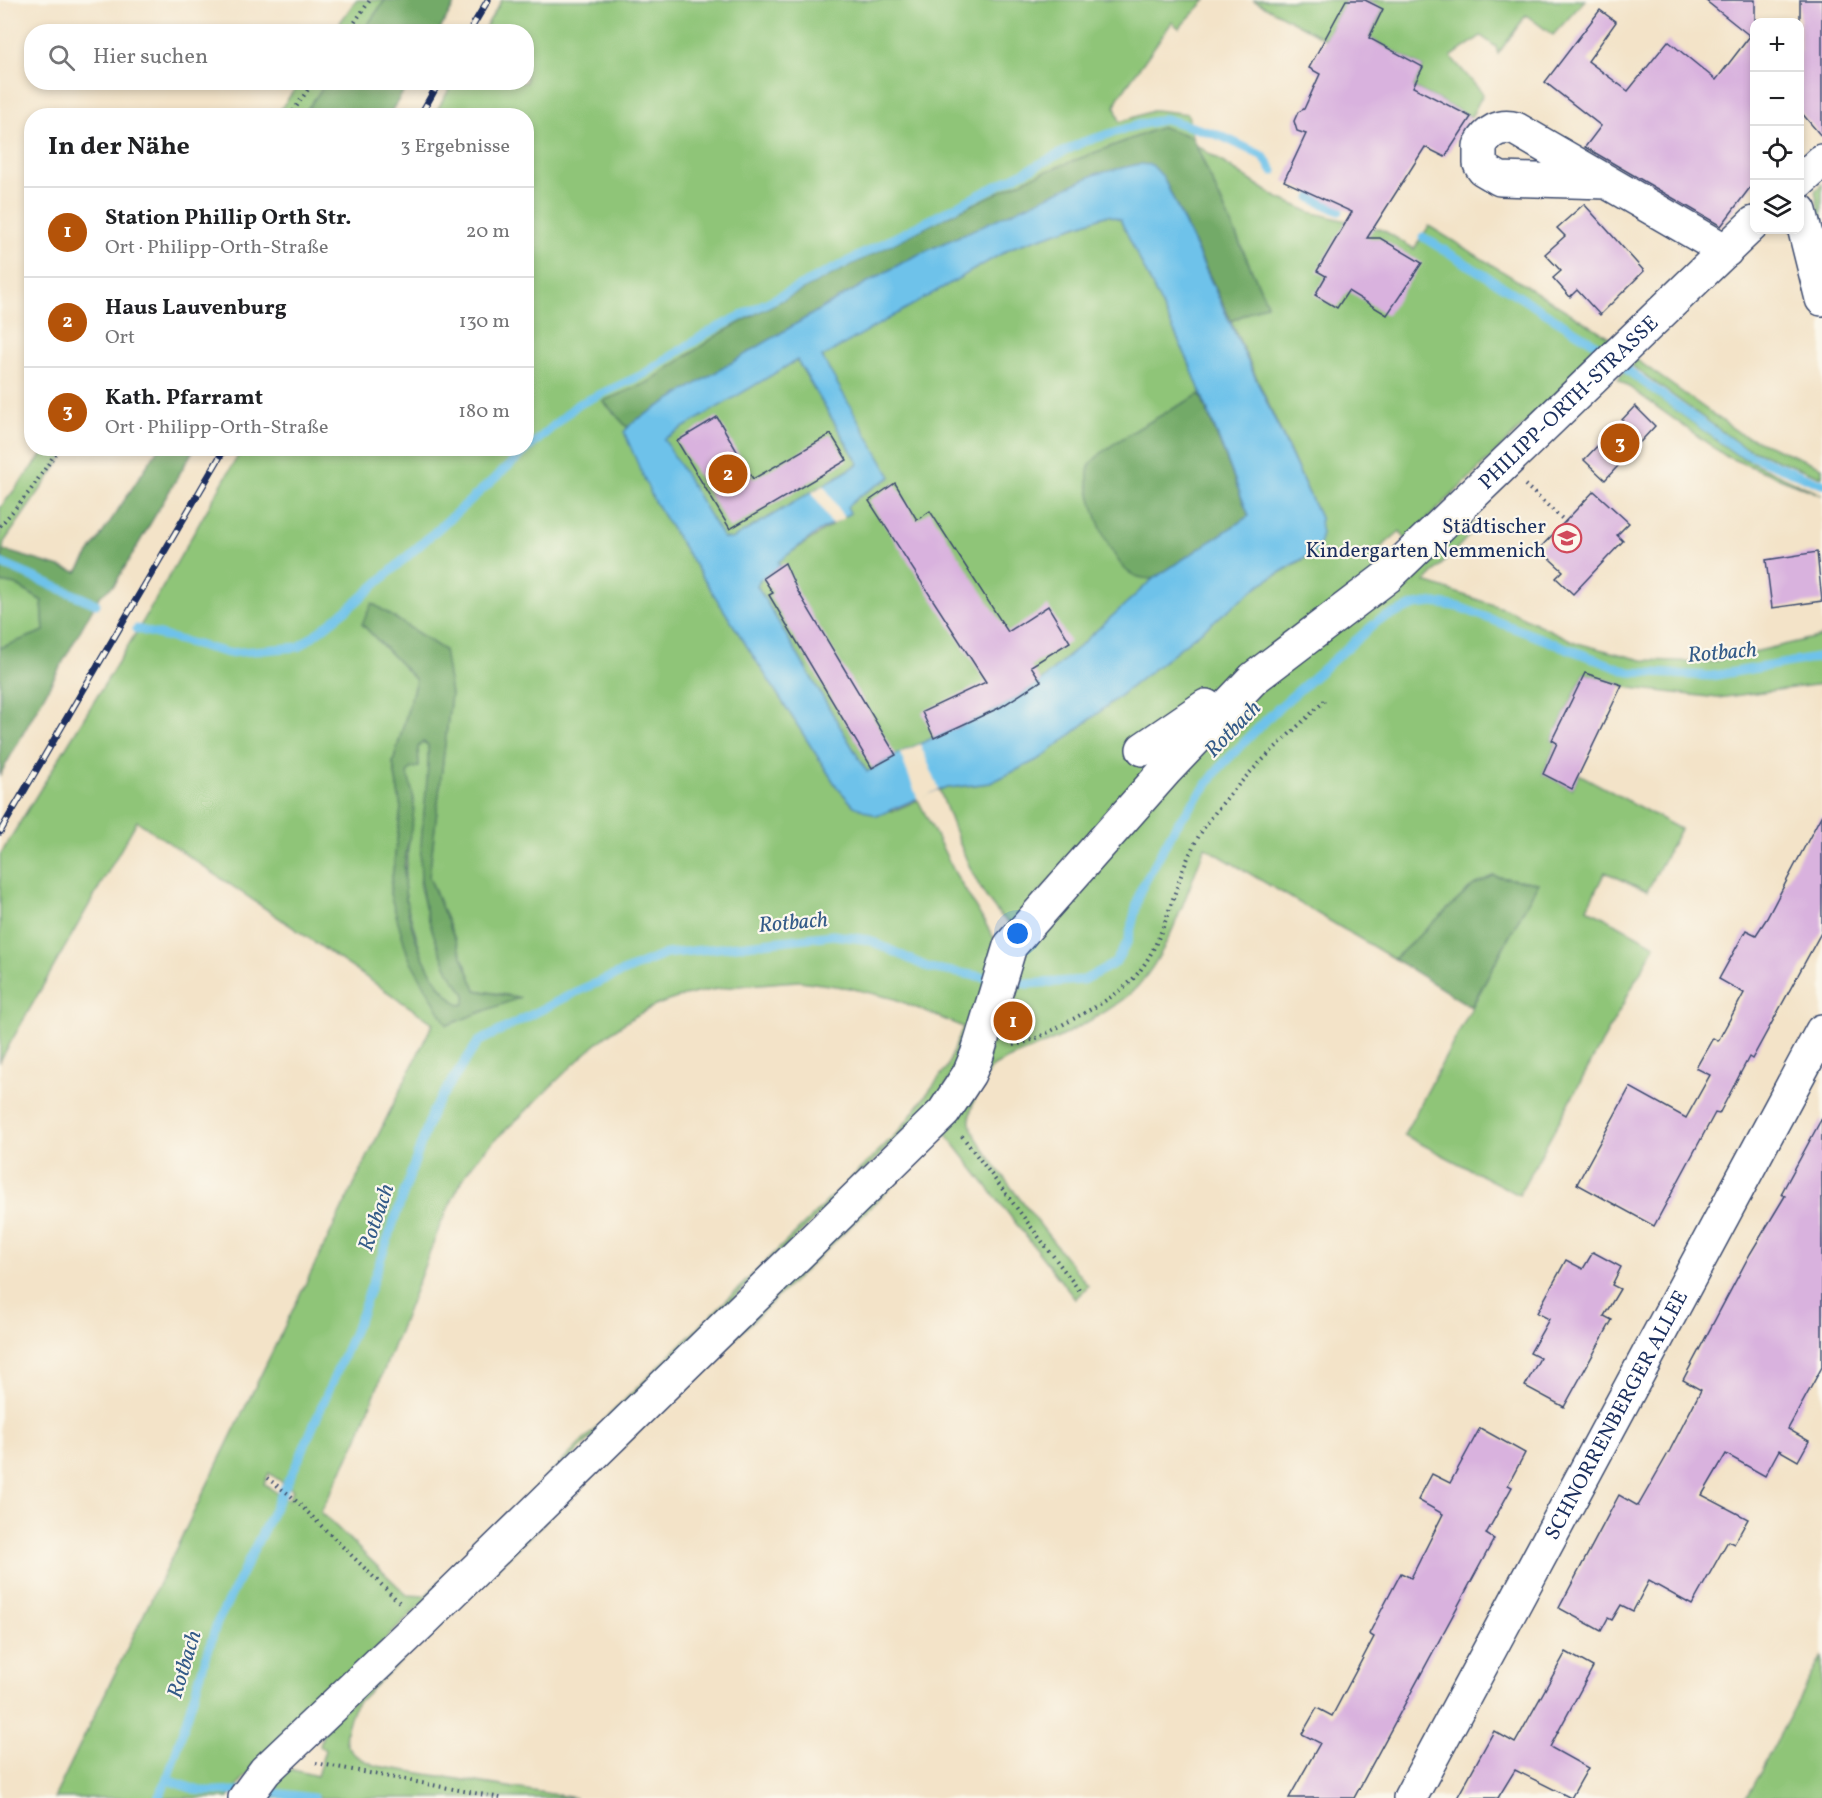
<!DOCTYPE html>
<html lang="de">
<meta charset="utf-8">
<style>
body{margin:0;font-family:Vollkorn,serif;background:#f6f6f6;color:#202124}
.controls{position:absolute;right:18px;top:18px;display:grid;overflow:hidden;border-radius:12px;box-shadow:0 3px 9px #0003}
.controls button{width:54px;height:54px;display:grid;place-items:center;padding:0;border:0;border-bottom:2px solid #e0e0e0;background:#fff;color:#202124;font:30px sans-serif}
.you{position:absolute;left:1018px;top:934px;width:21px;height:21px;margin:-15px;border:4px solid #fff;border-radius:50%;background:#1a73e8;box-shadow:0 0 0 9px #1a73e833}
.badge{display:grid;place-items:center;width:39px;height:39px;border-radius:50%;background:#b45309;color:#fff;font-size:20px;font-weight:700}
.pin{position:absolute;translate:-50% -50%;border:3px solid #fff;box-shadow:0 2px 6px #0006}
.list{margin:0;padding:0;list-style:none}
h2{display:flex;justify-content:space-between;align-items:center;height:78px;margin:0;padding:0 24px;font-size:26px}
h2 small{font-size:20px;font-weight:400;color:#757577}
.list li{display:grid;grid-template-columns:39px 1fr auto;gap:18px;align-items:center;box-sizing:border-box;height:90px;padding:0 24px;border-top:2px solid #e0e0e0}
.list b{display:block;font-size:22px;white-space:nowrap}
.list p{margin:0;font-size:20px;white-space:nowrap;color:#757577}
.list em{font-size:20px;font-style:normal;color:#757577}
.icon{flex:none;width:33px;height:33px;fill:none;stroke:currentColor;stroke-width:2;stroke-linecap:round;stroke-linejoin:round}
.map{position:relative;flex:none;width:1822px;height:1798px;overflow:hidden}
.search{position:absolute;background:#fff;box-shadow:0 3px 9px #0003;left:24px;top:24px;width:510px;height:66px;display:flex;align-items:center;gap:15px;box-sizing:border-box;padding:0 21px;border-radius:24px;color:#757577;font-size:22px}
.panel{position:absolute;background:#fff;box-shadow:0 3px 9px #0003;left:24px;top:108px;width:510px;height:348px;border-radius:24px}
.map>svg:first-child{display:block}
.green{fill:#8fc578;stroke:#557a6b;stroke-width:1.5;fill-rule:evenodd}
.forest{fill:#73aa68;stroke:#476c63;stroke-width:1.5;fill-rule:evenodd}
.water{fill:#6ec2ea;stroke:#4478a4;stroke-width:1.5;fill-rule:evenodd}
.pier{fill:#f3e3c8}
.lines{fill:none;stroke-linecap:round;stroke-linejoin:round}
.stream{stroke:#6ec2ea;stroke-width:9}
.building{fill:#d9b2de}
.minor-casing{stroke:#3b4a6e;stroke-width:36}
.path{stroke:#3b4a6e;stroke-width:4;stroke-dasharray:1.5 4.5;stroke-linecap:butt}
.minor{stroke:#fff;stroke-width:33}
.rail-casing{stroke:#1b2f5e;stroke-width:7}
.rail{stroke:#fbf7ec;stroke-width:4.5;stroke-dasharray:14;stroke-linecap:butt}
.labels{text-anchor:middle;stroke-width:4.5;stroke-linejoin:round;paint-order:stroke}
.street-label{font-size:21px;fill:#1b2f5e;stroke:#fbf7ec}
.poi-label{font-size:21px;fill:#1b2f5e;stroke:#fbf7ec;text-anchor:end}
.water-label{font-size:22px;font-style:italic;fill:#345b88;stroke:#fbf7ec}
</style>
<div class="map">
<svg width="1822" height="1798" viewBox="0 0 1822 1798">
<rect width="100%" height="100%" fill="#fbf7ec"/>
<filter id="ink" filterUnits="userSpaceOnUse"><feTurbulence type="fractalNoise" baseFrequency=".0167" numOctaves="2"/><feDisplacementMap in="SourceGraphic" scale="12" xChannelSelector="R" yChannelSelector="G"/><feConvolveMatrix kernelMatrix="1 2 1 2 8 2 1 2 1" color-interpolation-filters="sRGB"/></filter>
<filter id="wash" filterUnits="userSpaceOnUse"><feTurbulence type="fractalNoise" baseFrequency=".008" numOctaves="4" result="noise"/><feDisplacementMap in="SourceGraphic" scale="24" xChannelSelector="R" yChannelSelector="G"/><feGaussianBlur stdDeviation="1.35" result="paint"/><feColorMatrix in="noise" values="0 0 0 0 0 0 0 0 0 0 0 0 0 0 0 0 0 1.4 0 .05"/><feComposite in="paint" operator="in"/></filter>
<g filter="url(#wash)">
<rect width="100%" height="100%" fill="#f3e3c8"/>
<g class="green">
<polygon points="356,0 385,0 363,31 334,31"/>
<path d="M 502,0 L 1206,0 L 1179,28 L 1172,22 L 1118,98 L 1115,107 L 1120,122 L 1155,110 L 1188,114 L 1192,137 L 1162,127 L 1031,177 L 718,335 L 647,383 L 603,401 L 628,428 L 625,432 L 654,501 L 837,787 L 854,806 L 893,811 L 918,800 L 955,873 L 997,943 L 977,1020 L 942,1094 L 243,1779 L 228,1798 L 54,1798 L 433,1023 L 137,821 L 0,1061 L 0,855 L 142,623 L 242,449 L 526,448 L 526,116 L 434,115 L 453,83 L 526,82 L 526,32 L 483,31 ZM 362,624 L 451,694 L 429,877 L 476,990 L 518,997 L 448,1025 L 390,894 L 401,808 L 393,763 L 416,680 ZM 800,981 L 850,988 L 895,999 L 963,1027 L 947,1067 L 900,1130 L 425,1596 L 407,1595 L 321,1512 L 357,1440 L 441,1223 C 452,1202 461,1178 477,1159 C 490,1143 507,1129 522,1115 C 562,1076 611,1021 665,1002 C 708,987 755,984 800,981 ZM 269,1473 L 293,1490 L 288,1500 L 264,1484 Z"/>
<polygon points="1253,0 1346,0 1325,39"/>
<polygon points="1365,0 1585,0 1553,35 1526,15 1498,54 1496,47 1481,36 1451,57 1483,94 1471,117 1413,87 1423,67 1369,38 1383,10"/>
<polygon points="299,83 326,83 303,115 276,116"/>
<path d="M 1196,145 L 1276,197 L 1310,212 L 1383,230 L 1414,249 L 1429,226 L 1612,339 L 1406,540 L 1400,531 L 1378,550 L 1385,564 L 1360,585 L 1196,704 L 1174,738 L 1013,923 L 1008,922 C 974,895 955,829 939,789 L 990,783 L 1041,758 L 1262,583 L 1316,552 L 1319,546 L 1320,518 L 1231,321 L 1267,304 Z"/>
<polygon points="1822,184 1822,227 1815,191"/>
<polygon points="1108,215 1120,219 1188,360 1249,516 1153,579 1041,681 1001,707 900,753 867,772 757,586 760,580 780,566 777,562 850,513 847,507 862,494 891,477 821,357 1013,247"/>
<polygon points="797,360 859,464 732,539 723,538 663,439"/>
<polygon points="1637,360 1741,434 1822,467 1822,477 1742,446 1631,365"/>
<polygon points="1624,372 1737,455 1822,495 1727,457 1618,379"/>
<polygon points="47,449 69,449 4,542 0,578 0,508"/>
<path d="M 1473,523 L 1479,525 L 1425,582 L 1508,610 L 1577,643 L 1642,660 L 1711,662 L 1822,636 L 1822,684 L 1718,698 L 1631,688 L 1585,673 L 1552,740 L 1557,743 L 1543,774 L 1572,789 L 1579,774 L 1680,829 L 1647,891 L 1605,872 L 1587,908 L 1655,945 L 1519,1195 L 1404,1135 L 1538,883 L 1493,876 L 1474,885 L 1394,959 L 1205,847 C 1187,891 1169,954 1136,988 C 1116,1008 1087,1022 1062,1036 C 1039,1048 1013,1054 991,1068 C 982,1084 969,1104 970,1123 C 972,1143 1070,1262 1088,1286 L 1075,1299 L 946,1134 L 354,1706 C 341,1743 339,1750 377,1766 L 576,1798 L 263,1798 L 278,1779 L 280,1771 L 290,1769 L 317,1776 L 325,1750 L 320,1746 L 323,1734 L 331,1722 L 930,1139 L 937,1132 L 949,1130 C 980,1090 993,1045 1002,996 L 1005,996 L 1014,963 L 1029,938 L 1231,712 L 1452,531 Z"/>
<polygon points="0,582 16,585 42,601 44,631 0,648"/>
<polygon points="423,742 428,745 429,770 420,887 428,918 453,978 463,989 466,998 464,1004 459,1005 445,994 424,963 408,908 404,886 409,840 407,774 411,767 419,767 418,747"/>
<polygon points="1822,1656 1822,1798 1746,1798"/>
</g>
<g class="forest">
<polygon points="385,0 457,0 439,31 363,31"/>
<polygon points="326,83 326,82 409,83 389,115 303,115"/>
<polygon points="1162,127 1192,137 1267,304 1231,321 1163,177 1139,164 1096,175 909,259 824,307 633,422 628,428 603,401 647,383 718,335 761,311 942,219 1031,177"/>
<path d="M 1200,394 L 1249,516 L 1153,579 C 1127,579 1121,566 1109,546 C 1100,530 1083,484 1089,467 C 1096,448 1179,406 1200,394 Z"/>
<polygon points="158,449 194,449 115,584 99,597 0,775 0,648 44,631 42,601 16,585 0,582 3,550 77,572"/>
<path d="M 372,603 L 444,650 L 451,694 L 429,877 L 476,990 L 519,998 L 447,1025 L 408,956 L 390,894 L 401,808 L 393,763 L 416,680 L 362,624 ZM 423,742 L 428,745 C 430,803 410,861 428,917 C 434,937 442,959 452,977 C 455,982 461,986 463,991 C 466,996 466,999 464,1004 L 459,1005 C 422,977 399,905 405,860 C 410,826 421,809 407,774 L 411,768 L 419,767 L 418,747 Z"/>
<polygon points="1493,876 1538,883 1471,1007 1394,959 1474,885"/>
</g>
<path class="water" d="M 1139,164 L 1152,165 L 1163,177 L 1320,518 C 1321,531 1323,540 1316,551 L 1262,583 L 1041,758 L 990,783 L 939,789 L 877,816 L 854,806 L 837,787 L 654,501 L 624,432 L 633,422 L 824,307 L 909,259 L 1096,174 ZM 1108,215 L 1120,219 L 1188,360 L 1249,516 L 1153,579 L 1041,681 L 1001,707 L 900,753 L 867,772 L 757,586 L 760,580 L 780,566 L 778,562 L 818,532 L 850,513 L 847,507 L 862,494 L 891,477 L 822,357 L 1013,247 ZM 797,360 L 859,464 L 732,539 L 723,538 L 664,439 Z"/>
<g class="pier">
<polygon points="824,485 844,518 832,525 812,492"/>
<polygon points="920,744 939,789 918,800 900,753"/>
</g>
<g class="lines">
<g class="stream">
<polyline points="1311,198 1339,211"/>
<polyline points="1423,237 1602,348 1630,372 1740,451 1822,484"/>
<polyline points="0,563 96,604"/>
<polyline points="137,629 228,653 299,647 355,603 577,405 644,374 707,333 1083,142 1138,125 1166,119 1221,136 1263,156 1273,171"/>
<polyline points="167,1780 200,1791 241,1791"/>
<polyline points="260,1791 314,1798"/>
<polyline points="158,1798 167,1780 217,1623 299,1459 361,1315 433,1110 478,1042 582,989 666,954 833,935 869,940 929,968 1027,984 1084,980 1115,963 1128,941 1140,891 1175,827 1220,767 1274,712 1379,620 1415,605 1434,603 1459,607 1629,672 1711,676 1822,657"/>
</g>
</g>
<g id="blocks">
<g class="building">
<polygon points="1346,0 1365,0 1383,9 1369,38 1423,67 1413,87 1471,117 1445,157 1425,147 1367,238 1380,238 1422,263 1387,315 1348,291 1337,308 1315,295 1326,276 1317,271 1352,212 1284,181 1306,134 1297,131 1294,121 1298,112 1304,109 1320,74 1309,68"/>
<polygon points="1705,0 1755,0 1755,181 1721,226 1585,147 1601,126 1545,82 1600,10 1616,22 1588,61 1628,91 1668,41 1716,80 1750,36"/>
<polygon points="1800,0 1822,0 1822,137 1800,111"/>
<polygon points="1584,204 1644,271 1600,315 1577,290 1570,297 1553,278 1561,271 1545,254 1565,236 1557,228"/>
<polygon points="1635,406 1655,426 1605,480 1584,460"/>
<polygon points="717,417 753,479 831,434 847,460 730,529 677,441"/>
<polygon points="895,483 917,520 930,511 1008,632 1048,606 1070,642 1031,666 1041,681 1001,707 934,738 922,712 986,682 869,501"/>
<polygon points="1594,491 1629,523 1617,535 1623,541 1573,594 1556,578 1563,571 1539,549"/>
<polygon points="1817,552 1822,601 1772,608 1766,560"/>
<polygon points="785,563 797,590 896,755 872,768 769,595 773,593 763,578"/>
<polygon points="1585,673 1622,685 1572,789 1543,774 1557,743 1552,740"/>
<polygon points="1822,814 1822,931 1752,1059 1749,1057 1719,1114 1715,1113 1654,1226 1577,1184 1630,1087 1686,1118 1710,1075 1696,1068 1713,1038 1718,1041 1744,993 1719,979 1746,930 1756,935 1767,918"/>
<polygon points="1822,1118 1822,1367 1788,1429 1809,1441 1798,1461 1779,1450 1765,1476 1726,1454 1702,1495 1748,1519 1734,1544 1728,1541 1692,1605 1649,1581 1633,1611 1621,1605 1612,1620 1608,1618 1601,1631 1559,1608 1619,1495 1638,1506 1670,1450 1701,1390 1683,1380 1750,1254 1785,1196 1781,1194"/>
<polygon points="1593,1252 1621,1267 1612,1285 1620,1289 1604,1316 1612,1320 1564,1407 1525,1386 1540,1358 1530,1353 1549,1319 1537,1313 1566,1260 1583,1269"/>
<polygon points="1480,1428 1525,1453 1508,1485 1512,1487 1486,1534 1494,1539 1354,1798 1289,1798 1320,1743 1302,1734 1317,1708 1332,1716 1374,1637 1369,1634 1401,1573 1411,1578 1443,1514 1418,1500 1432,1474 1450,1483"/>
<polygon points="1566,1652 1593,1667 1550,1747 1588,1768 1571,1798 1515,1770 1498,1798 1457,1798 1494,1731 1515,1743"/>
</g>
</g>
</g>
<g filter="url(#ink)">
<use href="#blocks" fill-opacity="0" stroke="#3b4a6e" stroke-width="1.5"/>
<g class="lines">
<g class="minor-casing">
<g id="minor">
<polyline points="1800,181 1822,161"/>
<path d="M 1607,182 L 1500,179 L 1483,169 L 1480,164 L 1480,146 C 1487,132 1500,124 1516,129 L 1726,251"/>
<polyline points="1800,211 1822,299"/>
<polyline points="1143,749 1206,706"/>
<path id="s1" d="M 245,1798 L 265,1771 L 421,1623 L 944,1112 L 969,1074 L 977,1055 L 1010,946 L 1166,770 L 1254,678 L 1387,577 L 1754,223"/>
<path id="s2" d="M 1410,1798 L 1822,1031"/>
</g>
</g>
<g class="path">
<polyline points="348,32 370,0"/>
<polyline points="290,116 313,82"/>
<polyline points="1525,485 1567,523"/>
<polyline points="0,526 30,491 59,448"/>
<path d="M 1013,1045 C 1035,1042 1055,1028 1075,1018 C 1095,1007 1116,996 1132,980 C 1170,940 1173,873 1204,828 C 1237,779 1286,739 1327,698"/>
<polyline points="962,1136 1079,1290"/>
<polyline points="267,1478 290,1495 399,1602"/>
<polyline points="316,1763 501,1798"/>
</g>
<use href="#minor" class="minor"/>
<g class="rail-casing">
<g id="rail">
<polyline points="469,32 488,0"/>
<polyline points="420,116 439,82"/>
<polyline points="0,832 225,448"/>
</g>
</g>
<use href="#rail" class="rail"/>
</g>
</g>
<defs>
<g id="school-ring" transform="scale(1.5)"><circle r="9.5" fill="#fbf7ec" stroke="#d1495b" stroke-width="1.5"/><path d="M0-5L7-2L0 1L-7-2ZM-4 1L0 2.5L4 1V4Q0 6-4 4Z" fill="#d1495b"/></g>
</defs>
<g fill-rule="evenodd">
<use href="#school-ring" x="1567" y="538"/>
</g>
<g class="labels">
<g class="street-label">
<text dy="7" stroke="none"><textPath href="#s1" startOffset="1941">PHILIPP-ORTH-STRASSE</textPath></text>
<text dy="7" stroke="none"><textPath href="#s2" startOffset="435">SCHNORRENBERGER ALLEE</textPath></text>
</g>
<g class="poi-label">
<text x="1546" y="533">Städtischer<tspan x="1546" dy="24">Kindergarten Nemmenich</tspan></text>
</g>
<g class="water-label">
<text transform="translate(1722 651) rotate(-5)" y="8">Rotbach</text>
<text transform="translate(1232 728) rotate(-46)" y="8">Rotbach</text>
<text transform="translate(793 921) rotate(-5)" y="8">Rotbach</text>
<text transform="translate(375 1217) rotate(-71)" y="8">Rotbach</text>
<text transform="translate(183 1664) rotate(-73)" y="8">Rotbach</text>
</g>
</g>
</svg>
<div class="controls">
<button>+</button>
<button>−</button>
<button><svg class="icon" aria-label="locate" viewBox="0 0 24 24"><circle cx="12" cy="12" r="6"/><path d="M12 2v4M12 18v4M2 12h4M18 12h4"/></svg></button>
<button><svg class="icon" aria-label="layers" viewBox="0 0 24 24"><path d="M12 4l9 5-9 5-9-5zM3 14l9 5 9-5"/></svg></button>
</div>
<div class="you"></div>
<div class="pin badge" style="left:1013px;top:1021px">1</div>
<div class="pin badge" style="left:728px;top:474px">2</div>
<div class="pin badge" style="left:1620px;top:443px">3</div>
<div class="search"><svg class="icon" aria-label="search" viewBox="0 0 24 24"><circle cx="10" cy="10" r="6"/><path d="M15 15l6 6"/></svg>Hier suchen</div>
<section class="panel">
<h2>In der Nähe<small>3 Ergebnisse</small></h2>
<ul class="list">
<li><span class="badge">1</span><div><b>Station Phillip Orth Str.</b><p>Ort · Philipp-Orth-Straße</p></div><em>20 m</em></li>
<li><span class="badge">2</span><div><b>Haus Lauvenburg</b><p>Ort</p></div><em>130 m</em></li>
<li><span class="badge">3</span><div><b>Kath. Pfarramt</b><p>Ort · Philipp-Orth-Straße</p></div><em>180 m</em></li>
</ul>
</section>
</div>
